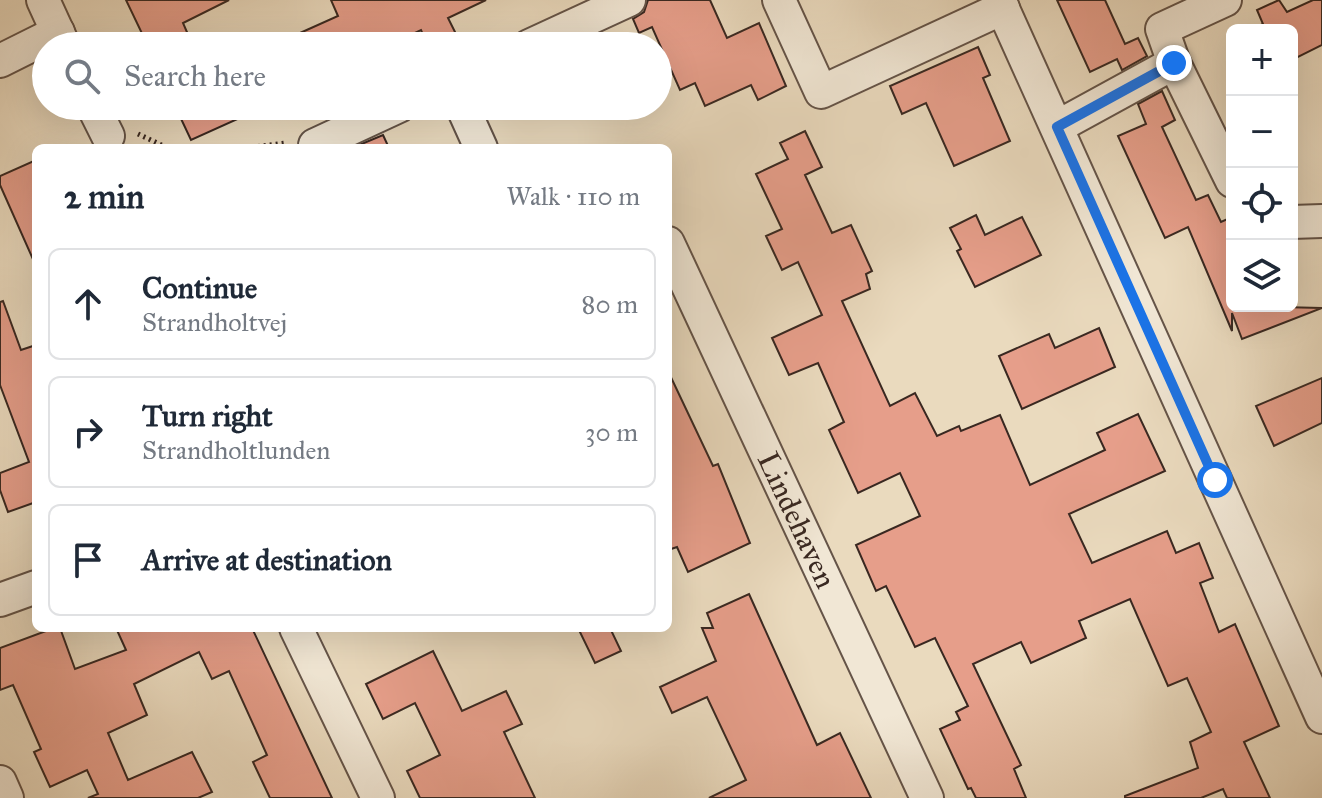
<!DOCTYPE html>
<meta charset="utf-8">
<style>
body{margin:0;font-family:"IM FELL Great Primer",serif;background:#f2f2f3;color:#1f2937}
.controls{position:absolute;right:24px;top:24px;display:grid;overflow:hidden;border-radius:12px;box-shadow:0 8px 32px #0002}
.controls button{width:72px;height:72px;display:grid;place-items:center;padding:0;border:0;border-bottom:2px solid #e0e1e3;background:#fff;color:#1f2937;font:40px sans-serif}
.stop{position:absolute;width:24px;height:24px;margin:-18px;border:6px solid #1a73e8;border-radius:50%;background:#fff}
.stop.end{background:#1a73e8;border-color:#fff;box-shadow:0 2px 8px #0008}
.list{margin:0;padding:0;list-style:none}
h2{display:flex;justify-content:space-between;align-items:center;height:104px;margin:0;padding:0 32px;font-size:34px}
h2 small{font-size:26px;font-weight:400;color:#747a83}
.list li{display:grid;grid-template-columns:52px 1fr auto;gap:24px;align-items:center;box-sizing:border-box;height:112px;margin:0 16px 16px;padding:0 16px;border:2px solid #e0e1e3;border-radius:12px}
.list b{display:block;font-size:30px;white-space:nowrap}
.list p{margin:0;font-size:26px;white-space:nowrap;color:#747a83}
.list em{font-size:26px;font-style:normal;color:#747a83}
.icon{flex:none;width:44px;height:44px;fill:none;stroke:currentColor;stroke-width:2;stroke-linecap:round;stroke-linejoin:round}
.map{position:relative;flex:none;width:1322px;height:798px;overflow:hidden}
.search{position:absolute;background:#fff;box-shadow:0 8px 32px #0002;left:32px;top:32px;width:640px;height:88px;display:flex;align-items:center;gap:20px;box-sizing:border-box;padding:0 28px;border-radius:44px;color:#747a83;font-size:30px}
.panel{position:absolute;background:#fff;box-shadow:0 8px 32px #0002;left:32px;top:144px;width:640px;height:488px;border-radius:12px}
.map>svg:first-child{display:block}
.building{fill:#e69e8a;stroke:#392821;stroke-width:2}
.lines{fill:none;stroke-linecap:round;stroke-linejoin:round}
.minor-casing{stroke:#655448;stroke-width:36}
.path{stroke:#392821;stroke-width:5;stroke-dasharray:2 4;stroke-linecap:butt}
.minor{stroke:#f1e7d5;stroke-width:32}
.route{stroke:#1a73e8;stroke-width:10}
.labels{text-anchor:middle;stroke-width:6;stroke-linejoin:round;paint-order:stroke}
.street-label{font-size:30px;fill:#392821;stroke:#f1e7d5}
</style>
<div class="map">
<svg width="1322" height="798" viewBox="0 0 1322 798">
<rect width="100%" height="100%" fill="#eadabe"/>
<filter id="stains"><feTurbulence type="fractalNoise" baseFrequency=".0025" numOctaves="4"/><feColorMatrix values="0 0 0 0 .2 0 0 0 0 .09 0 0 0 0 .02 0 0 0 .5 -.17"/></filter>
<radialGradient id="worn" r=".72"><stop offset=".6" stop-color="#630" stop-opacity="0"/><stop offset="1" stop-color="#630" stop-opacity=".3"/></radialGradient>
<g class="building">
<polygon points="126,0 229,0 183,23 193,46 148,46"/>
<polygon points="331,0 486,0 448,18 462,46 428,46 421,30 387,46 271,46 338,16"/>
<polygon points="648,0 710,0 727,38 759,23 786,86 758,100 751,85 705,106 695,83 680,90 652,27 639,33 633,19 644,12"/>
<polygon points="1057,0 1105,0 1125,44 1138,38 1147,56 1122,70 1117,59 1090,72"/>
<polygon points="1279,0 1287,12 1313,0 1322,0 1322,45 1292,60 1292,30 1250,30 1263,24 1257,10"/>
<polygon points="978,47 990,75 983,78 1010,141 954,166 926,103 902,114 890,86"/>
<polygon points="1162,91 1175,120 1162,127 1196,200 1208,195 1221,222 1232,217 1232,306 1322,308 1242,339 1232,313 1232,331 1188,227 1165,238 1118,136 1146,124 1138,104"/>
<polygon points="175,106 266,106 191,140"/>
<polygon points="805,131 822,167 805,175 832,233 851,225 872,271 866,274 870,289 842,301 890,406 915,393 937,436 959,426 961,431 1000,415 1030,485 1105,450 1097,433 1138,414 1165,471 1069,514 1092,563 1167,531 1176,553 1199,543 1213,578 1200,583 1219,632 1235,624 1279,726 1244,742 1270,798 1227,798 1223,789 1201,798 1125,798 1125,796 1198,768 1190,742 1211,732 1187,678 1168,686 1130,599 1079,621 1086,638 1031,663 1021,642 973,664 1021,765 1014,769 1026,798 976,798 971,788 968,789 940,729 960,720 956,712 968,706 935,638 915,647 886,586 876,591 856,545 920,516 900,473 858,493 829,430 844,422 818,363 789,375 772,338 822,315 798,262 782,270 766,236 782,229 756,174 788,159 780,143"/>
<polygon points="383,135 389,148 361,148 359,145"/>
<polygon points="36,160 36,266 0,185 0,176"/>
<polygon points="976,215 985,235 1022,217 1041,255 975,287 957,251 961,249 950,228"/>
<polygon points="3,301 21,350 36,345 36,502 8,512 0,490 0,473 29,462 0,385 0,302"/>
<polygon points="1099,328 1115,367 1022,409 999,356 1049,334 1055,348"/>
<polygon points="668,371 713,466 718,464 750,543 688,572 677,547 668,550"/>
<polygon points="1322,378 1322,423 1274,446 1256,406"/>
<polygon points="749,594 817,745 840,733 871,798 709,798 746,780 707,697 672,713 660,687 716,661 702,628 713,628 707,613"/>
<polygon points="54,628 60,628 75,669 126,650 116,628 252,628 332,798 270,798 253,762 267,755 229,671 212,679 199,652 134,684 147,715 108,733 128,780 192,752 212,792 198,798 88,798 98,794 87,770 50,787 34,752 41,749 13,685 0,690 0,648"/>
<polygon points="578,628 610,628 621,651 595,663"/>
<polygon points="433,651 462,711 506,691 522,724 504,732 535,798 420,798 407,771 440,755 415,703 383,719 366,684"/>
</g>
<g class="lines">
<g class="minor-casing">
<g id="minor">
<polyline points="43,0 64,46"/>
<polyline points="779,0 821,92 1003,8"/>
<polyline points="999,0 1322,717"/>
<polyline points="1225,0 1162,29 1174,63 1232,181"/>
<polyline points="529,46 629,0"/>
<polyline points="0,61 58,32"/>
<polyline points="93,106 108,136"/>
<polyline points="462,106 481,148"/>
<polyline points="1057,127 1174,63"/>
<polyline points="315,145 399,106"/>
<polyline points="1292,222 1322,221"/>
<polyline points="668,243 927,798"/>
<polyline points="0,600 36,587"/>
<polyline points="296,628 378,798"/>
<polyline points="0,782 7,798"/>
</g>
</g>
<g class="path">
<polyline points="138,134 168,148"/>
<polyline points="246,148 285,143"/>
</g>
<use href="#minor" class="minor"/>
</g>
<g class="lines">
<polyline class="route" points="1174,63 1057,127 1215,480"/>
</g>
<g class="labels">
<g class="street-label">
<text transform="translate(797 520) rotate(65)" y="10">Lindehaven</text>
</g>
</g>
<rect width="100%" height="100%" filter="url(#stains)"/>
<rect width="100%" height="100%" fill="url(#worn)"/>
</svg>
<div class="controls">
<button>+</button>
<button>−</button>
<button><svg class="icon" aria-label="locate" viewBox="0 0 24 24"><circle cx="12" cy="12" r="6"/><path d="M12 2v4M12 18v4M2 12h4M18 12h4"/></svg></button>
<button><svg class="icon" aria-label="layers" viewBox="0 0 24 24"><path d="M12 4l9 5-9 5-9-5zM3 14l9 5 9-5"/></svg></button>
</div>
<div class="stop" style="left:1215px;top:480px"></div>
<div class="stop end" style="left:1174px;top:63px"></div>
<div class="search"><svg class="icon" aria-label="search" viewBox="0 0 24 24"><circle cx="10" cy="10" r="6"/><path d="M15 15l6 6"/></svg>Search here</div>
<section class="panel">
<h2>2 min<small>Walk · 110 m</small></h2>
<ul class="list">
<li><svg class="icon" aria-label="ahead" viewBox="0 0 24 24"><path d="M12 20V5M6 11l6-6 6 6"/></svg><div><b>Continue</b><p>Strandholtvej</p></div><em>80 m</em></li>
<li><svg class="icon" aria-label="right" viewBox="0 0 24 24"><path d="M7 20v-9h11M14 6l5 5-5 5"/></svg><div><b>Turn right</b><p>Strandholtlunden</p></div><em>30 m</em></li>
<li><svg class="icon" aria-label="arrive" viewBox="0 0 24 24"><path d="M6 21V4h12l-3 4 3 4H6"/></svg><div><b>Arrive at destination</b></div></li>
</ul>
</section>
</div>
